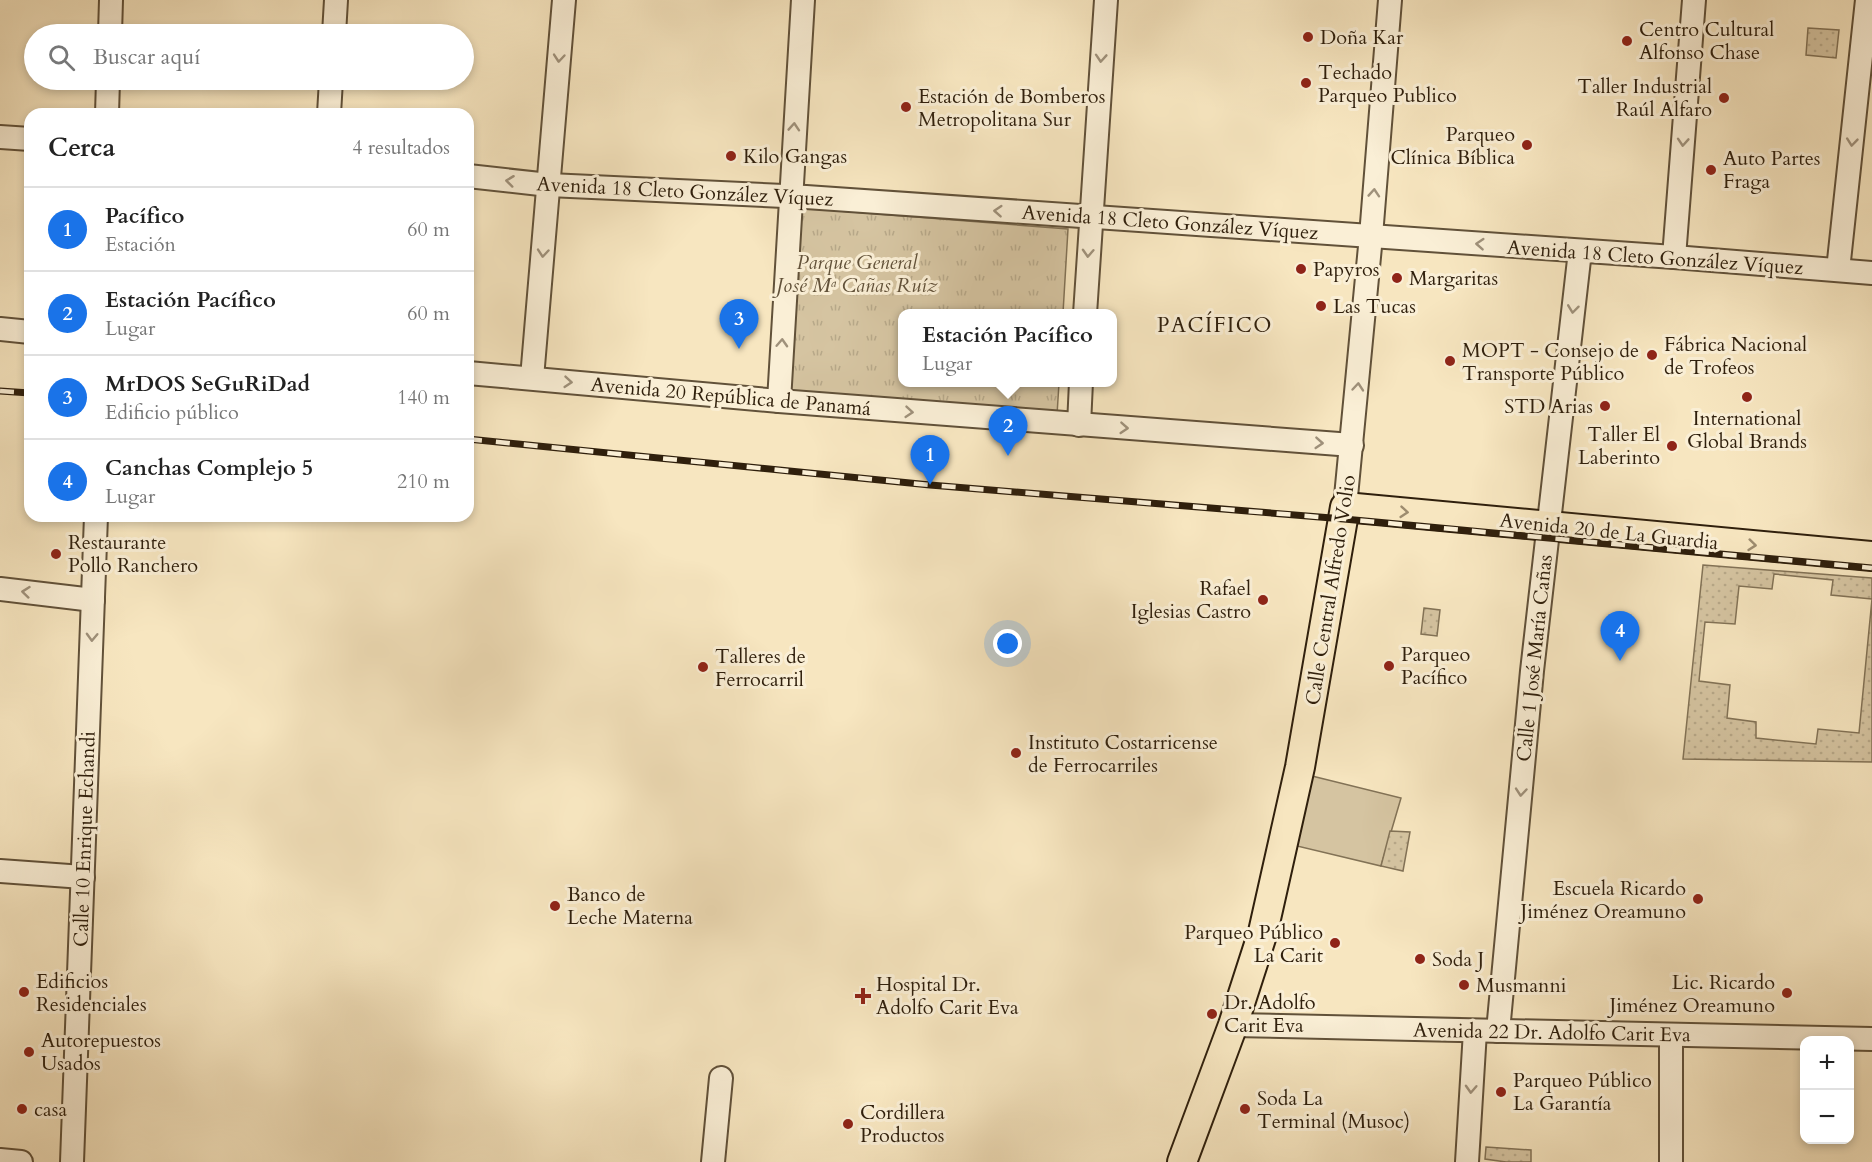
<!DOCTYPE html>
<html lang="es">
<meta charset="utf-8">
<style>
body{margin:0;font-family:Cardo,serif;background:#f6f6f6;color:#222}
.controls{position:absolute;right:18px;bottom:18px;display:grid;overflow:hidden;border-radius:12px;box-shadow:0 3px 9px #0003}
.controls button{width:54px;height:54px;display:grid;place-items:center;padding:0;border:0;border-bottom:2px solid #e0e0e0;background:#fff;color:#222;font:30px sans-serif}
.you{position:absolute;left:1008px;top:644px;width:21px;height:21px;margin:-15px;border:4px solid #fff;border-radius:50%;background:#1a73e8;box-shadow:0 0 0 9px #1a73e833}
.badge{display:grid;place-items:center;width:39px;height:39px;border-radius:50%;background:#1a73e8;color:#fff;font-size:20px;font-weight:700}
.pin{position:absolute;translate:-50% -50px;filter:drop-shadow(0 2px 3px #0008)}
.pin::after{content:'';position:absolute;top:32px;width:21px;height:18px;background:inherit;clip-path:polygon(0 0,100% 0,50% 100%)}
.popup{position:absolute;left:898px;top:309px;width:219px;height:78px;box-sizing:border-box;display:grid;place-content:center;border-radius:12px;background:#fff;filter:drop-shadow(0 2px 4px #0005);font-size:20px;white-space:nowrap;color:#767676}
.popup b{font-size:22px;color:#222}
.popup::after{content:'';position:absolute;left:50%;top:100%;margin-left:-12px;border:12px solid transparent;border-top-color:#fff}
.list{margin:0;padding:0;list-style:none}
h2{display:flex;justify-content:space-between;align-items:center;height:78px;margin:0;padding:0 24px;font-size:26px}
h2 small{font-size:20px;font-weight:400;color:#767676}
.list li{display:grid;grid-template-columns:39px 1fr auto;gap:18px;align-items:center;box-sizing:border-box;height:84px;padding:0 24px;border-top:2px solid #e0e0e0}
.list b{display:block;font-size:22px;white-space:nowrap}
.list p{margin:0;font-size:20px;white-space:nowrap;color:#767676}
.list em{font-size:20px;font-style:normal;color:#767676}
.icon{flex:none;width:33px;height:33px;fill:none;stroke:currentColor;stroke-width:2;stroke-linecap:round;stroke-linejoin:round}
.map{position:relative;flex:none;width:1872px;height:1162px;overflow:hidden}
.search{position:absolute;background:#fff;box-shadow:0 3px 9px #0003;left:24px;top:24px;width:450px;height:66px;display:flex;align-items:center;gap:15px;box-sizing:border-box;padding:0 21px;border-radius:33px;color:#767676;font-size:22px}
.panel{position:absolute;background:#fff;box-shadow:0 3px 9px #0003;left:24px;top:108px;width:450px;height:414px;border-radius:18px}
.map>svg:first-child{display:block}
.grass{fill:#d5c4a1;stroke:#827256;stroke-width:1.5}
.park{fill:url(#park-tufts);stroke:#827256;stroke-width:1.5}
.garden{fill:url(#garden-dots);stroke:#827256;stroke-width:1.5;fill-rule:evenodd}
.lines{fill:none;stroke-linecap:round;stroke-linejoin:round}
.minor-casing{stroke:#615139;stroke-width:26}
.major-casing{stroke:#2f1f0c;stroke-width:32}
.minor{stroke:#faefd6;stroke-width:22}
.major{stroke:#f7e6c0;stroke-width:28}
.rail-casing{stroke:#2f1f0c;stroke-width:7}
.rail{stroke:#faefd6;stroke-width:4.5;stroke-dasharray:14;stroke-linecap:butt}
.oneway{stroke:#9f917b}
.oneway2{stroke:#9d8c6f}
.poi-dot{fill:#8f2418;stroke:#faefd6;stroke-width:2}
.labels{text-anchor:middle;stroke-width:6;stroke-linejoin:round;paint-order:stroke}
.poi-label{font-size:20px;fill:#2f1f0c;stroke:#faefd6;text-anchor:start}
.street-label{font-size:20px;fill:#2f1f0c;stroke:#faefd6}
.park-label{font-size:20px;font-style:italic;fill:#615139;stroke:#faefd6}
.neighbourhood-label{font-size:21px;letter-spacing:1.5px;fill:#2f1f0c;stroke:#faefd6}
</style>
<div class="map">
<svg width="1872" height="1162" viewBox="0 0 1872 1162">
<defs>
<pattern id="park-tufts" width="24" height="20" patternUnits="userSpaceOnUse" patternTransform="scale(1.5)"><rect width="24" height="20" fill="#d5c4a1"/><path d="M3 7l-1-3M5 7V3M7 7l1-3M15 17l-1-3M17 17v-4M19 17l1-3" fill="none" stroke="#b7a889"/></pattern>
<pattern id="garden-dots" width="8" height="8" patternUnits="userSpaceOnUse" patternTransform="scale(1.5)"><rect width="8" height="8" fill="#d5c4a1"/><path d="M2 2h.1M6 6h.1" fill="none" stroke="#b7a889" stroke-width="1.8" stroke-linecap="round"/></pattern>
</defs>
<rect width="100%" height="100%" fill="#f7e6c0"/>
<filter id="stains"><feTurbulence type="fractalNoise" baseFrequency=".00333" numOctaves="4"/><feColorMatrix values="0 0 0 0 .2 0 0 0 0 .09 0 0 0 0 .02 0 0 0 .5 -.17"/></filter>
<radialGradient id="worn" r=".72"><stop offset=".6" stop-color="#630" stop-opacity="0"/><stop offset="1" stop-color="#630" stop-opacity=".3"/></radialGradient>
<polygon class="grass" points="1312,776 1401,798 1381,866 1297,846"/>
<polygon class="park" points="801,208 1068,229 1063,313 903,314 903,382 1059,383 1057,415 788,392"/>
<g class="garden">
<polygon points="1808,28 1839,30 1836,58 1806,55"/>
<path d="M 1703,565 L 1872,578 L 1872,762 L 1683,759 ZM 1774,574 L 1833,580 L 1831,595 L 1872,599 L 1859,733 L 1818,729 L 1816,744 L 1756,738 L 1756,722 L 1727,718 L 1730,685 L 1699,681 L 1705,622 L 1735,624 L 1739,586 L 1772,589 Z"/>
<polygon points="1424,608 1440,610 1437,636 1421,634"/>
<polygon points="1390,831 1410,832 1403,871 1381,866"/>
<polygon points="1486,1147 1531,1150 1531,1162 1506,1162 1485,1159"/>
</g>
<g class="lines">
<g class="minor-casing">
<g id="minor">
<polyline points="110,34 111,0"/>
<polyline points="334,34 336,0"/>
<polyline points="107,114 108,80"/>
<polyline points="329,114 331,80"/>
<polyline points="0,137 30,139"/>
<polyline points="468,176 549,185 806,197 1674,257 1872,273"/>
<polyline points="1674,257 1694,0"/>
<polyline points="1838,270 1867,0"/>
<polyline points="1085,314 1106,0"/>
<polyline points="0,329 30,332"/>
<polyline points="468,373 779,401 1352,445"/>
<polyline points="532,378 564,0"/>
<polyline points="779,401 803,0"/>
<polyline points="1079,425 1081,382"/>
<polyline points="1345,507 1371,236 1390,0"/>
<polyline points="0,589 93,600"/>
<polyline points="0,871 83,877"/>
<polyline points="1233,1025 1872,1039"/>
<polyline points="1498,1031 1532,671 1580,251"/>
<polyline points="1671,1035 1671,1162"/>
<polyline points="0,1160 21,1162"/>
<polyline points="72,1162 96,516"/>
<polyline points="713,1162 721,1078"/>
<polyline points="1467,1162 1475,1031"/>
</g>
</g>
<g class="major-casing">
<polyline id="major" points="1182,1162 1233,1025 1263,932 1300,767 1345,507 1872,556"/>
</g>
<use href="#minor" class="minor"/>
<use href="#major" class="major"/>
<g class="rail-casing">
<g id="rail">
<polyline points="0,391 30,393"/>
<polyline points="468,439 930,485 1344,519 1872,568"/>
</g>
</g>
<use href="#rail" class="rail"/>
</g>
<defs><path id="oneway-chevron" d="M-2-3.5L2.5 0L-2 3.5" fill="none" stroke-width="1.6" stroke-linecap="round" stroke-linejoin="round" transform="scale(1.5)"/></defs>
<g class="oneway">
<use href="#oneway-chevron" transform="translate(559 58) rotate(95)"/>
<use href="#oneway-chevron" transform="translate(1101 58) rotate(94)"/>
<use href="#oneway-chevron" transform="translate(794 127) rotate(-86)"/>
<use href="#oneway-chevron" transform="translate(1683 142) rotate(94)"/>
<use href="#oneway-chevron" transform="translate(1852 142) rotate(96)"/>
<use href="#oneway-chevron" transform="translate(510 181) rotate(-173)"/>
<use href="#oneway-chevron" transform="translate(1374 193) rotate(-86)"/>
<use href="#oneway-chevron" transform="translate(998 211) rotate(-176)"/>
<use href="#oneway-chevron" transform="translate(1480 244) rotate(-176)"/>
<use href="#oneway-chevron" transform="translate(543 253) rotate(95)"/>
<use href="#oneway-chevron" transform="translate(1088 253) rotate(93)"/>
<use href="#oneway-chevron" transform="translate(1573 309) rotate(97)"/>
<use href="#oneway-chevron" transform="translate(782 343) rotate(-87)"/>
<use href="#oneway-chevron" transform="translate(568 382) rotate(5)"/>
<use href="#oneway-chevron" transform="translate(1358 387) rotate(-85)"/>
<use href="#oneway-chevron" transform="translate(909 412) rotate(5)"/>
<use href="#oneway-chevron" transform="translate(1124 428) rotate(4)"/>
<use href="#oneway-chevron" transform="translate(1319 443) rotate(4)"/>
<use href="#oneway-chevron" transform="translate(26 592) rotate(-174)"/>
<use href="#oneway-chevron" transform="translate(92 637) rotate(92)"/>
<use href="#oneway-chevron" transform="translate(1521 792) rotate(95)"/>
<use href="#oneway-chevron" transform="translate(1471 1089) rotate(93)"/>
</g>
<g class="oneway2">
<use href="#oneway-chevron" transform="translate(1404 512) rotate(5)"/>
<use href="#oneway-chevron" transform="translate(1752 545) rotate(6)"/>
</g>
<g class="poi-dot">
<circle cx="1308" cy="37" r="6"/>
<circle cx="1627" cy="41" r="6"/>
<circle cx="1306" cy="83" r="6"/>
<circle cx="1724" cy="98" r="6"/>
<circle cx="906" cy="107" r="6"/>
<circle cx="1527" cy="145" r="6"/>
<circle cx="731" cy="156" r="6"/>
<circle cx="1711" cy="170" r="6"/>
<circle cx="1301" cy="269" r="6"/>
<circle cx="1397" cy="278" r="6"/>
<circle cx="1321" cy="306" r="6"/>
<circle cx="1652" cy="355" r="6"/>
<circle cx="1450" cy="361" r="6"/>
<circle cx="1747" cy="397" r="6"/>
<circle cx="1605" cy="406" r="6"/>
<circle cx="1672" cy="446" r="6"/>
<circle cx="56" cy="554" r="6"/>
<circle cx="1263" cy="600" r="6"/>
<circle cx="1389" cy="666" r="6"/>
<circle cx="703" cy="667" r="6"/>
<circle cx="1016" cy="753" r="6"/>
<circle cx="1698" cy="899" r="6"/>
<circle cx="555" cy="906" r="6"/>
<circle cx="1335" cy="943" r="6"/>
<circle cx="1420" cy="959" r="6"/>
<circle cx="1464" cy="985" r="6"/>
<circle cx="24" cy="992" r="6"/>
<circle cx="1787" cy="993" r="6"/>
<path d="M860 987h6v6h6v6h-6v6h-6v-6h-6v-6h6z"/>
<circle cx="1212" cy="1014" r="6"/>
<circle cx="29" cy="1052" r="6"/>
<circle cx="1501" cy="1092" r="6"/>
<circle cx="22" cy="1109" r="6"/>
<circle cx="1245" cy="1109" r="6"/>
<circle cx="848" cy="1124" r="6"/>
</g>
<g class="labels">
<g class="poi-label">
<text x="1639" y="36">Centro Cultural<tspan x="1639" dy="23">Alfonso Chase</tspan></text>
<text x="1320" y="44">Doña Kar</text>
<text x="1318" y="79">Techado<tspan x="1318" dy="23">Parqueo Publico</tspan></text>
<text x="1712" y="93" text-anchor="end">Taller Industrial<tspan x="1712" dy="23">Raúl Alfaro</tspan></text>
<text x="918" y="103">Estación de Bomberos<tspan x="918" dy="23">Metropolitana Sur</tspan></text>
<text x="1515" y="141" text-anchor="end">Parqueo<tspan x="1515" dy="23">Clínica Bíblica</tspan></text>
<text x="743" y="163">Kilo Gangas</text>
<text x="1723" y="165">Auto Partes<tspan x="1723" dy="23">Fraga</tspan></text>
<text x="1313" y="276">Papyros</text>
<text x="1409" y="285">Margaritas</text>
<text x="1333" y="313">Las Tucas</text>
<text x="1664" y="351">Fábrica Nacional<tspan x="1664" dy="23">de Trofeos</tspan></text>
<text x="1462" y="357">MOPT - Consejo de<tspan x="1462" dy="23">Transporte Público</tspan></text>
<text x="1593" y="413" text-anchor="end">STD Arias</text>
<text x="1747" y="425" text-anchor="middle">International<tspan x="1747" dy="23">Global Brands</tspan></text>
<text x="1660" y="441" text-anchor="end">Taller El<tspan x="1660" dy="23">Laberinto</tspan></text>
<text x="68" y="549">Restaurante<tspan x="68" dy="23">Pollo Ranchero</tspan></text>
<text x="1251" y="595" text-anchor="end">Rafael<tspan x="1251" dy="23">Iglesias Castro</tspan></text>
<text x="1401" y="661">Parqueo<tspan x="1401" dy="23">Pacífico</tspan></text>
<text x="715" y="663">Talleres de<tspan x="715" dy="23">Ferrocarril</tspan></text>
<text x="1028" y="749">Instituto Costarricense<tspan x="1028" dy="23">de Ferrocarriles</tspan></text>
<text x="1686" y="895" text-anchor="end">Escuela Ricardo<tspan x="1686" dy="23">Jiménez Oreamuno</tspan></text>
<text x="567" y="901">Banco de<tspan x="567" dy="23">Leche Materna</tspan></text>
<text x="1323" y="939" text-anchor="end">Parqueo Público<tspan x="1323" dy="23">La Carit</tspan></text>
<text x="1432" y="966">Soda J</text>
<text x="36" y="988">Edificios<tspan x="36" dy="23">Residenciales</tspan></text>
<text x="1775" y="989" text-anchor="end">Lic. Ricardo<tspan x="1775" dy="23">Jiménez Oreamuno</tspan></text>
<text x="876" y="991">Hospital Dr.<tspan x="876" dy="23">Adolfo Carit Eva</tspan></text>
<text x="1476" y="992">Musmanni</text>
<text x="1224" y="1009">Dr. Adolfo<tspan x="1224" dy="23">Carit Eva</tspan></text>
<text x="41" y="1047">Autorepuestos<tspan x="41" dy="23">Usados</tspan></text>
<text x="1513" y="1087">Parqueo Público<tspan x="1513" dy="23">La Garantía</tspan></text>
<text x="1257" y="1105">Soda La<tspan x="1257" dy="23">Terminal (Musoc)</tspan></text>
<text x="34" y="1116">casa</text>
<text x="860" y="1119">Cordillera<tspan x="860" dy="23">Productos</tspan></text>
</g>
<g class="street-label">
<text transform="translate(685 191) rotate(3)" y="7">Avenida 18 Cleto González Víquez</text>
<text transform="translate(1170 222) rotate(4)" y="7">Avenida 18 Cleto González Víquez</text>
<text transform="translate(1655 257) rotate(4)" y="7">Avenida 18 Cleto González Víquez</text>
<text transform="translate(731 396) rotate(5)" y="7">Avenida 20 República de Panamá</text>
<text transform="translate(1609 531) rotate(6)" y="7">Avenida 20 de La Guardia</text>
<text transform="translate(1330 590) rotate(-81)" y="7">Calle Central Alfredo Volio</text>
<text transform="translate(1534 658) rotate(-84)" y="7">Calle 1 José María Cañas</text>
<text transform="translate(84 839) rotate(-88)" y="7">Calle 10 Enrique Echandi</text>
<text transform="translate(1552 1032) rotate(1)" y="7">Avenida 22 Dr. Adolfo Carit Eva</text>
</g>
<g class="park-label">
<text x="857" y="269">Parque General<tspan x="857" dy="23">José Mª Cañas Ruíz</tspan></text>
</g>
<g class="neighbourhood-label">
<text x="1215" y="332">PACÍFICO</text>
</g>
</g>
<rect width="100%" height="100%" filter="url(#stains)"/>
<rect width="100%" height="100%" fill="url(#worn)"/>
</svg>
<div class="controls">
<button>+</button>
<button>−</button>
</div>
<div class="you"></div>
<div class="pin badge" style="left:930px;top:485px">1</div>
<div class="pin badge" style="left:1008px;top:456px">2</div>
<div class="popup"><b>Estación Pacífico</b>Lugar</div>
<div class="pin badge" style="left:739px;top:349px">3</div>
<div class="pin badge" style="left:1620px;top:661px">4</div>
<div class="search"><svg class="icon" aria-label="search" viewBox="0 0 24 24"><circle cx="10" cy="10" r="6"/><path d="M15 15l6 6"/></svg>Buscar aquí</div>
<section class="panel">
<h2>Cerca<small>4 resultados</small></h2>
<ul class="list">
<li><span class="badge">1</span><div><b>Pacífico</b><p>Estación</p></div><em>60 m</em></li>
<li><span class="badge">2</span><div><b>Estación Pacífico</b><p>Lugar</p></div><em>60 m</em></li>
<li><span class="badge">3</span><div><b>MrDOS SeGuRiDad</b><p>Edificio público</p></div><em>140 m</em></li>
<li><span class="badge">4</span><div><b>Canchas Complejo 5</b><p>Lugar</p></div><em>210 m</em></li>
</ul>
</section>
</div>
